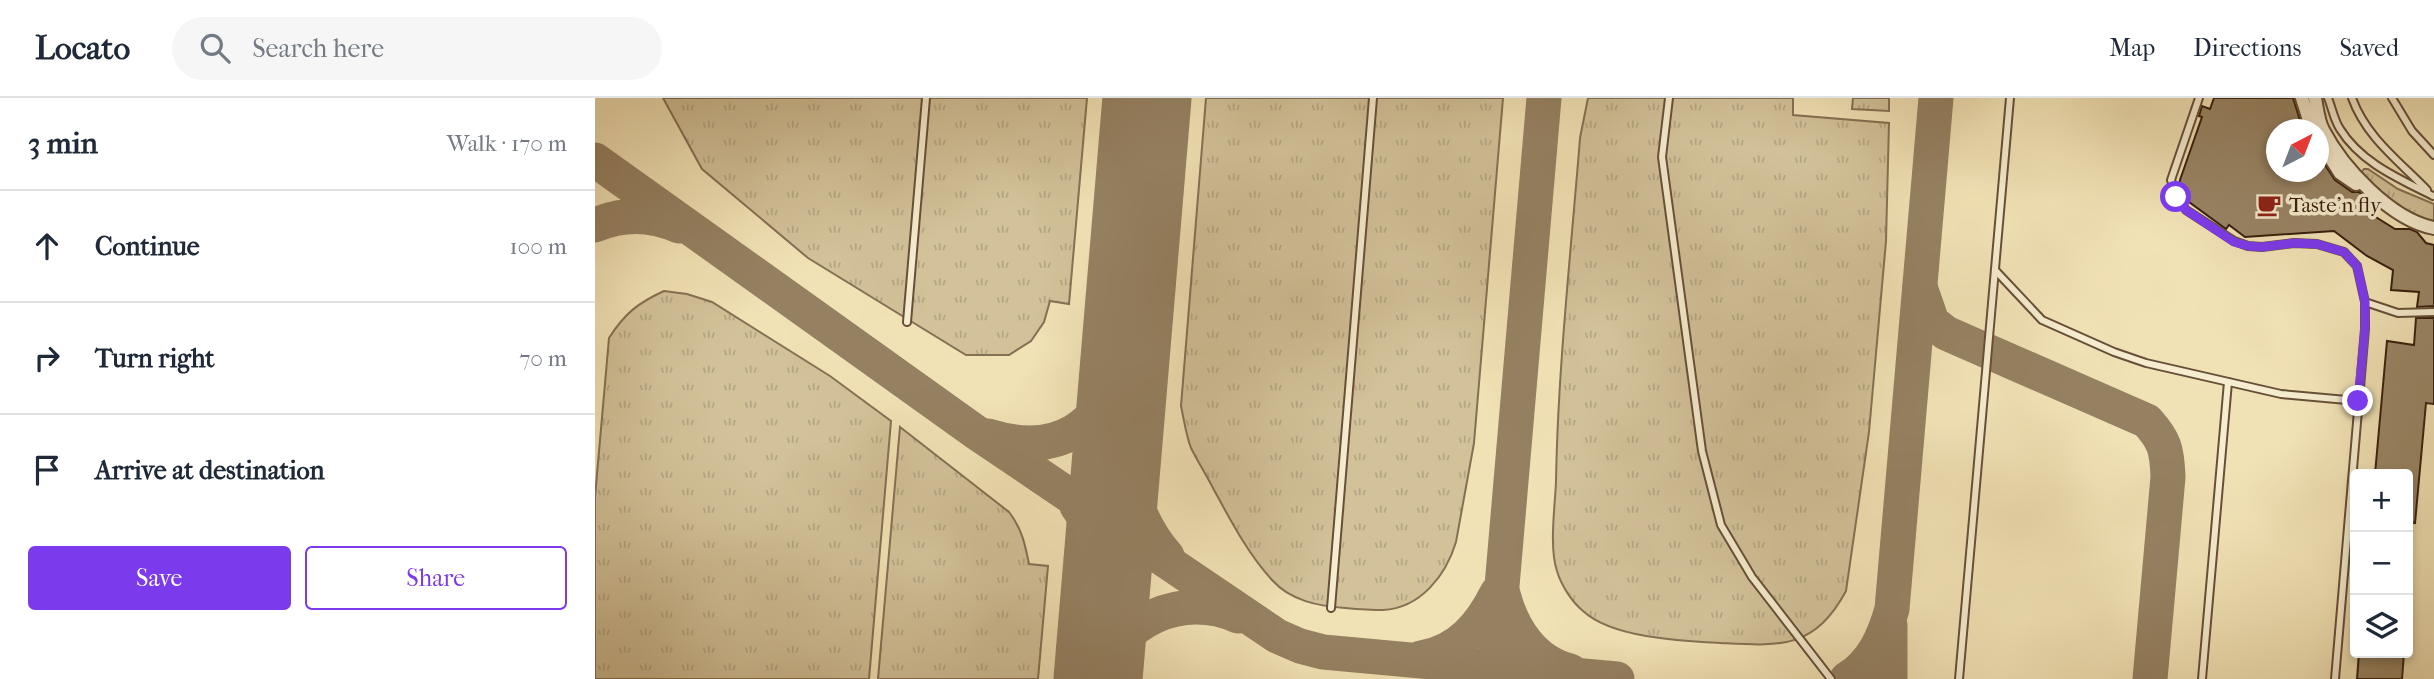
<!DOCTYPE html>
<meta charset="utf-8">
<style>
body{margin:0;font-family:"IM FELL French Canon",serif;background:#f6f6f7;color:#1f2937}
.controls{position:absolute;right:21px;bottom:21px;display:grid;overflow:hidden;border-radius:7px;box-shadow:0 4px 10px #0003}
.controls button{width:63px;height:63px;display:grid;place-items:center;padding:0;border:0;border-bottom:2px solid #e0e1e3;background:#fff;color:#1f2937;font:35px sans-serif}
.compass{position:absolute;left:1671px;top:21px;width:63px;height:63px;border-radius:50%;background:#fff;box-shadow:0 4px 10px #0003;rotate:42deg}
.stop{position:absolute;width:21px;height:21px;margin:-16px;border:5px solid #7c3aed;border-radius:50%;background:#fff}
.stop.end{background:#7c3aed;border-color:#fff;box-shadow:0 2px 7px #0008}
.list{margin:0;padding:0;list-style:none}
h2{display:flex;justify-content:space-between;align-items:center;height:91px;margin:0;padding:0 28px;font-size:30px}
h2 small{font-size:23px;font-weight:400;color:#747a83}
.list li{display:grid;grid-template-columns:46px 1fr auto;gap:21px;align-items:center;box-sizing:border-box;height:112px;padding:0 28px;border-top:2px solid #e0e1e3}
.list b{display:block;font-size:26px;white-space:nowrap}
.list em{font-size:23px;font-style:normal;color:#747a83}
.actions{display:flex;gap:14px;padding:21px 28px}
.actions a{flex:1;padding:16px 0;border:2px solid #7c3aed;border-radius:7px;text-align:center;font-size:24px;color:#7c3aed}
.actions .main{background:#7c3aed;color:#fff}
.icon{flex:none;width:38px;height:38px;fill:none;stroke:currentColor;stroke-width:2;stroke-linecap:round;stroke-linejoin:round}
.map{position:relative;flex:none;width:1839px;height:581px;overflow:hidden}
header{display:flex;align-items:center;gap:42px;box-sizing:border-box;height:98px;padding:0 35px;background:#fff;border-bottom:2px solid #e0e1e3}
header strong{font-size:33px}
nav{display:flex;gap:38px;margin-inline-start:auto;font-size:24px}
.search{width:490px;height:63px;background:#f6f6f7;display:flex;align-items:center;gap:18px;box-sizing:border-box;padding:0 24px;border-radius:38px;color:#747a83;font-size:26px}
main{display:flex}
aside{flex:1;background:#fff}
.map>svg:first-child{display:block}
.grass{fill:url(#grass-tufts);stroke:#867054;stroke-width:2}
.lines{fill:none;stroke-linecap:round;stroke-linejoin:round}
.taxiway{stroke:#958162;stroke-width:35}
.runway{stroke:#958162;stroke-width:89}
.building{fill:#998565;stroke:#39200e;stroke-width:2}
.lane-casing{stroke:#675038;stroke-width:10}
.street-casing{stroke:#675038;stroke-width:16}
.lane{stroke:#f6eccf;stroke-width:6}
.street{stroke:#f6eccf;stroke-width:12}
.route{stroke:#7c3aed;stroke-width:9}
.labels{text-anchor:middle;stroke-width:7;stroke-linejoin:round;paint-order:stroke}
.poi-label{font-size:21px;fill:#39200e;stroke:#f6eccf;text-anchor:start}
</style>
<header>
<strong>Locato</strong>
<div class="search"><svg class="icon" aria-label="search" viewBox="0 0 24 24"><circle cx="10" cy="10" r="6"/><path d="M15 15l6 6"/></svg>Search here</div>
<nav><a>Map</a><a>Directions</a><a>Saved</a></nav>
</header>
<main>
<aside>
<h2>3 min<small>Walk · 170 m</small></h2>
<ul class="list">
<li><svg class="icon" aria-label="ahead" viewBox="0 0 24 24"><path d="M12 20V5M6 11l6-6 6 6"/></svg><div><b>Continue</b></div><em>100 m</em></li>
<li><svg class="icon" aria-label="right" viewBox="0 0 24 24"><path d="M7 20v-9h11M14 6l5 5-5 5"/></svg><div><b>Turn right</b></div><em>70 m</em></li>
<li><svg class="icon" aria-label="arrive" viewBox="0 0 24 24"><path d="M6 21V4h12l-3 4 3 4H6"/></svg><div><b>Arrive at destination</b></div></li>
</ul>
<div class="actions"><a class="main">Save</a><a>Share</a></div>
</aside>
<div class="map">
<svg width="1839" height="581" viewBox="0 0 1839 581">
<defs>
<pattern id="grass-tufts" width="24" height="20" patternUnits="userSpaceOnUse" patternTransform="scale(1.75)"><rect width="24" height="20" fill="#d2c199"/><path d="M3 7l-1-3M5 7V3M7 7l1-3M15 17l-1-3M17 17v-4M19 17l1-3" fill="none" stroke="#b5a683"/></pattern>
</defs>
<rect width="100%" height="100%" fill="#f1e2b5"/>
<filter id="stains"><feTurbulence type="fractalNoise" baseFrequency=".00286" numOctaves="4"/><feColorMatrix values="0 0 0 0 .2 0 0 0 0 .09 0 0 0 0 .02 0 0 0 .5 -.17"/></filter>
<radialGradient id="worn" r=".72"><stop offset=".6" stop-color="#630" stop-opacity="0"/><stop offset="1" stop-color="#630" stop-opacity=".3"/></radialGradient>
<g class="grass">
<polygon points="68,0 492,0 474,206 455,203 449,224 436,243 414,257 371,257 213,160 107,71"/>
<path d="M 611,0 L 908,0 L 879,345 L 861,444 C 851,477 826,510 788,512 C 775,512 762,511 750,510 C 723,508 696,503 677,482 C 653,456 636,423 619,392 C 612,378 603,364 596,350 C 591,337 589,322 586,308 Z"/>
<path d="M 993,0 L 1198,0 L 1198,17 L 1294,25 L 1291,143 L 1274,334 L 1251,493 C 1219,552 1185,548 1125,545 C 1087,543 1017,540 988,513 C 977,504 966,487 962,473 C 954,449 960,409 961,383 C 963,269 976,154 985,40 Z"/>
<polygon points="1258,0 1294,0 1294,13 1257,11"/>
<path d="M 1769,71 L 1773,71 L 1803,91 L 1839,106 L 1839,124 C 1809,115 1787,96 1765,76 Z"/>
<path d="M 69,193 L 92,196 L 117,204 L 235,278 L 296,323 L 274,581 L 0,581 L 0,399 L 14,240 C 30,215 43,205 69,193 Z"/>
<path d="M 305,329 L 414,414 C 427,431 430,446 434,466 L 453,468 L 443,581 L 283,581 Z"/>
</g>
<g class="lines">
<g class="taxiway">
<polyline points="0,62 382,335 682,538 705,548 728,554 1022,581"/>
<path d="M 0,127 C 28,115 57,116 84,128"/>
<path d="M 1325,189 L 1337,224 L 1351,235 L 1552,323 C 1570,343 1572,352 1573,379 L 1555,581"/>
<path d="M 524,335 C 530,378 542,425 572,458"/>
<path d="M 393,338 C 464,360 505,329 530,263"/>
<polyline points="482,408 500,435 512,469"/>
<path d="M 908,496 C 917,531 938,564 975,573"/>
<path d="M 826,560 C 864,554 886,527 902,495"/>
<path d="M 507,581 C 522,522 588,493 643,518"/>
<polyline points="899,581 949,0"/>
<path d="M 1252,581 C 1278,565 1289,539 1297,511 L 1341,0"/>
<polyline points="1295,581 1295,528"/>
</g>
<polyline class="runway" points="503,581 552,0"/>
</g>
<g class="building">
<polygon points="1619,0 1698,0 1708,32 1682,32 1682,74 1724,74 1724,58 1740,82 1757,94 1764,94 1776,105 1776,116 1800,131 1815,131 1822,134 1831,145 1839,147 1839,208 1822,209 1824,194 1796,192 1798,172 1772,158 1739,133 1650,139 1634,127 1631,131 1590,101 1584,89 1585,82 1607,19 1604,18 1607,8 1615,11"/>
<polygon points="1821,220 1839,220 1839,306 1831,305 1820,425 1813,424 1813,376 1780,376 1792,243 1819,247"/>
<polygon points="1764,555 1809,555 1807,581 1762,581"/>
</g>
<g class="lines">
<g class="lane-casing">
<g id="lane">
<polyline points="1074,0 1067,59 1107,353 1126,427 1157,479 1236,581"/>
<polyline points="1604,0 1576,82 1581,99 1591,112 1639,143 1653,148 1667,149 1699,145 1722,146 1749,154 1762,168 1770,204 1770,231 1740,581"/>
<path d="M 1733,0 C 1737,10 1739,22 1745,31 C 1766,65 1805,81 1838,98"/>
<path d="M 1757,0 C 1771,39 1804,63 1832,92"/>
<polyline points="1797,0 1817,33 1839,57"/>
<polyline points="1400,172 1447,222 1519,254 1551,265 1686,296 1763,303"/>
<polyline points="1770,204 1803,215 1839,214"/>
<polyline points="312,224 331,0"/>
<polyline points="736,510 778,0"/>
<polyline points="1364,581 1415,0"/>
<polyline points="1607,581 1633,284"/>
</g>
</g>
<g class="street-casing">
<g id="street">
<polyline points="1707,0 1717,32"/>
<path d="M 1720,0 C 1722,10 1723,23 1728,32 C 1747,69 1796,122 1839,130"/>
<polyline points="1724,42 1745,75 1761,86"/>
</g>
</g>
<use href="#lane" class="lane"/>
<use href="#street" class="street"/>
</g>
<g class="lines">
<polyline class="route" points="1581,99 1591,112 1639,144 1653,148 1667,149 1699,145 1722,146 1749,154 1762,168 1770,204 1770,230 1763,303"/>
</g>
<defs>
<g id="cafe-bare" transform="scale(1.89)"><path d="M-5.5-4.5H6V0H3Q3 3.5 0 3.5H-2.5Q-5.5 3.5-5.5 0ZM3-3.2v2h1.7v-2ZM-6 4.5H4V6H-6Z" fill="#8f2418" stroke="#f6eccf" stroke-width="2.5" paint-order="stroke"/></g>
</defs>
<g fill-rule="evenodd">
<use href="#cafe-bare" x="1674" y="107"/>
</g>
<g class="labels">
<g class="poi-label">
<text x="1694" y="114">Taste'n fly</text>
</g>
</g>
<rect width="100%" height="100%" filter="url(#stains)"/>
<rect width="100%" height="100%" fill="url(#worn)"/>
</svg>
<div class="controls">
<button>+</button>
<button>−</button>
<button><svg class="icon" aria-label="layers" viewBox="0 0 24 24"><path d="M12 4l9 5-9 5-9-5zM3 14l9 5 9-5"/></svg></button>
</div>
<svg class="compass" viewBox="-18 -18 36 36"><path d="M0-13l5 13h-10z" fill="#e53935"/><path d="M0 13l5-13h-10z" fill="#747a83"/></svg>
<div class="stop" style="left:1581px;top:99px"></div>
<div class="stop end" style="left:1763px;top:303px"></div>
</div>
</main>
